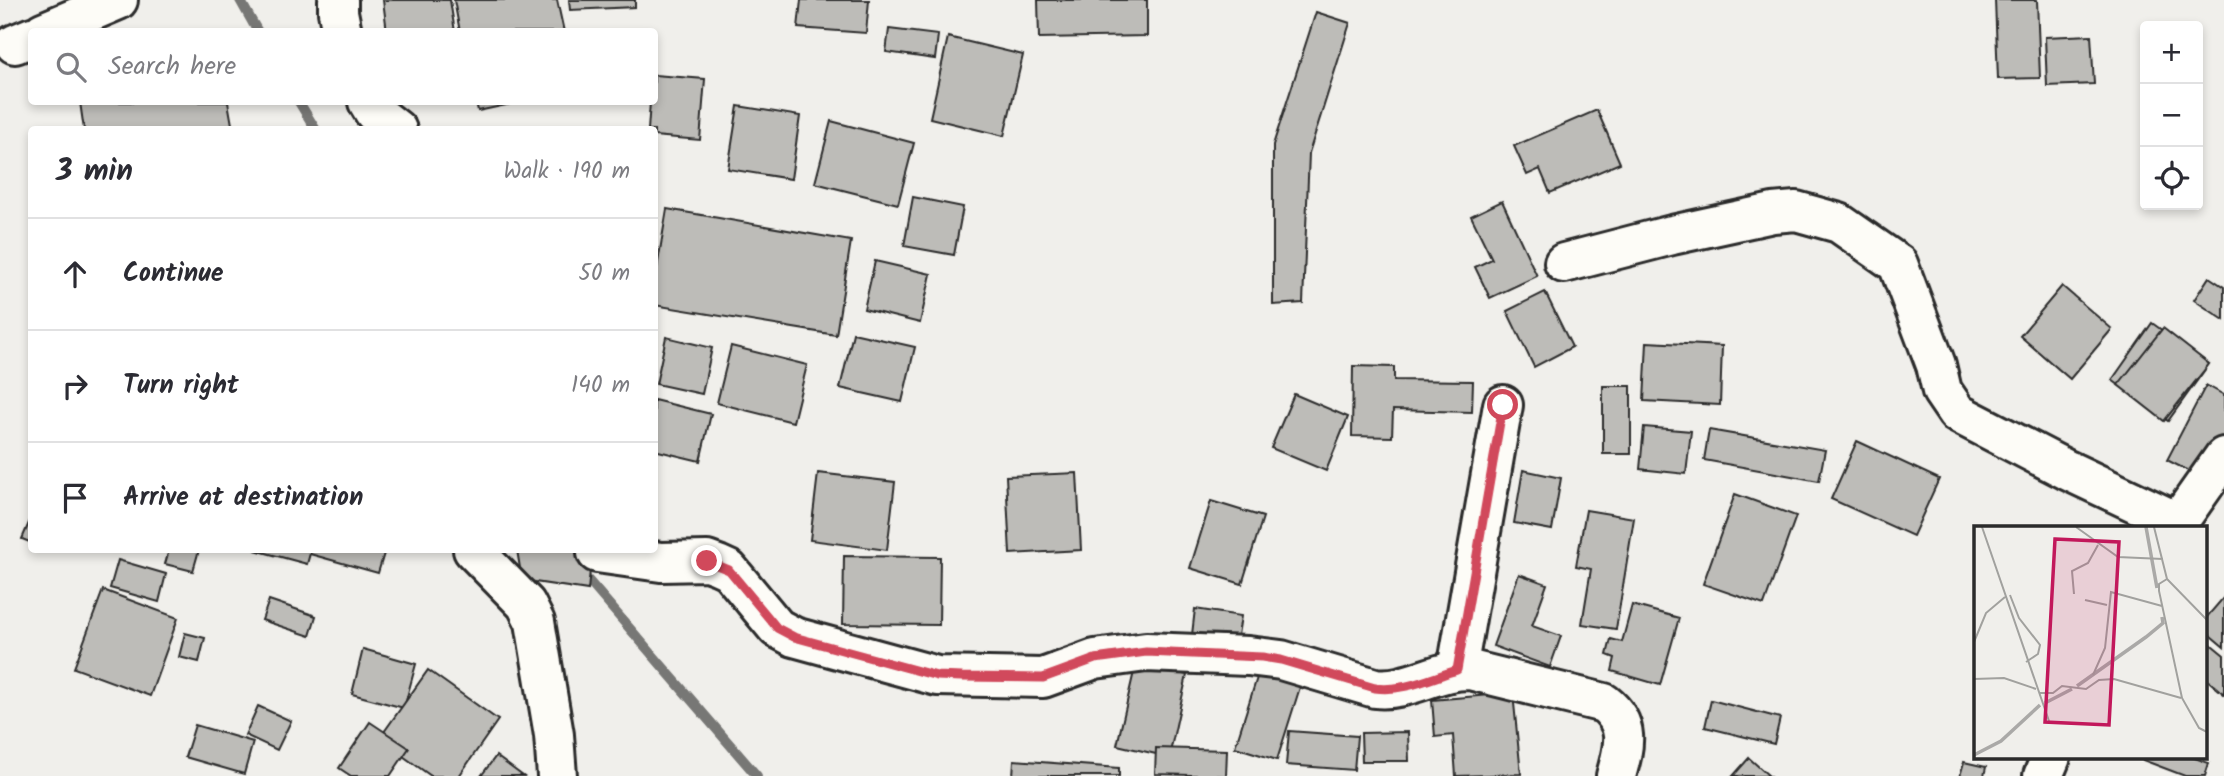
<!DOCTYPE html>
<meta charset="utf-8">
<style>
body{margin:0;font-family:Kalam,sans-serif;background:#f2f2f3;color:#2b2b33}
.controls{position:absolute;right:21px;top:21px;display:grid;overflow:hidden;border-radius:7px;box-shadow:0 4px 10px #0003}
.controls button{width:63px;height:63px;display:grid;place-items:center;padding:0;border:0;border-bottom:2px solid #e1e1e2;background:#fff;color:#2b2b33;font:35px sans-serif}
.stop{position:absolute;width:21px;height:21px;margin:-16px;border:5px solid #d1495b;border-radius:50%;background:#fff}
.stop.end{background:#d1495b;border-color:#fff;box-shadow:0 2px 7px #0008}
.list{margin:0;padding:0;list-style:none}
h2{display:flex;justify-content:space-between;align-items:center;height:91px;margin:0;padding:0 28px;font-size:30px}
h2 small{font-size:23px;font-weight:400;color:#7c7c81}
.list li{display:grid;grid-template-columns:46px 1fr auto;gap:21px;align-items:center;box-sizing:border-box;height:112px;padding:0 28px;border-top:2px solid #e1e1e2}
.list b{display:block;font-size:26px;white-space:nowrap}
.list em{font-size:23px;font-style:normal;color:#7c7c81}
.icon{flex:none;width:38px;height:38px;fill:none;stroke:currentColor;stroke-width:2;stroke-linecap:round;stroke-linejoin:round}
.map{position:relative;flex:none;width:2224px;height:776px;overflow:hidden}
.search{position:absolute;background:#fff;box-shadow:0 4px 10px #0003;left:28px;top:28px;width:630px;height:77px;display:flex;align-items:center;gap:18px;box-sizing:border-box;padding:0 24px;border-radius:7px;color:#7c7c81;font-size:26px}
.panel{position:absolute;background:#fff;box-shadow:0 4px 10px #0003;left:28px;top:126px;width:630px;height:427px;border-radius:7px}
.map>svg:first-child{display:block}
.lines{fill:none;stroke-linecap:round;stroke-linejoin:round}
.stream{stroke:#777775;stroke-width:10}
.building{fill:#bdbcb8;stroke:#2b2b2b;stroke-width:2}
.street-casing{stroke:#2b2b2b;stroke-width:44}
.street{stroke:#fdfcf7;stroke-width:38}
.route{stroke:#d1495b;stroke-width:9}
.inset-river{fill:none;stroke:#aaa9a7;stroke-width:3.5}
.inset-road{fill:none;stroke:#a1a19e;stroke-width:2}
.view{fill:#c2185b;fill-opacity:0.15;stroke:#c2185b;stroke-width:3.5}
.inset-edge{fill:none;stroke:#2b2b2b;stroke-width:3.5}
</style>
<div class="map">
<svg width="2224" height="776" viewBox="0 0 2224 776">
<rect width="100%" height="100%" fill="#f0efeb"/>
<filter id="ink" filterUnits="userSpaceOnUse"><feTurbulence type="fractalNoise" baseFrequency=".0143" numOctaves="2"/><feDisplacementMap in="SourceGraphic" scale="14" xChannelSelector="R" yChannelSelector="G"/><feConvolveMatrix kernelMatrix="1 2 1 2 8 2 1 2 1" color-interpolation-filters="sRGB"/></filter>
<g filter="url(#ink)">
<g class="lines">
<g class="stream">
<polyline points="240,0 258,32"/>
<polyline points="299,102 316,130"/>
<polyline points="562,550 757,776"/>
</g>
</g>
<g class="building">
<polygon points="383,0 450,0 455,32 387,32"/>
<polygon points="454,0 557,0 564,32 460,32"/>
<polygon points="569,0 635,0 635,7 570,10"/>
<polygon points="801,0 869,0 866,33 798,28"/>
<polygon points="1038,0 1147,0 1147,36 1039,38"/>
<polygon points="1995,0 2037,0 2040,78 1998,79"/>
<polygon points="1316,12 1350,23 1309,153 1303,303 1273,305 1273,145"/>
<polygon points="889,29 938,35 935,59 886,52"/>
<polygon points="2091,35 2094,84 2047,86 2045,37"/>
<polygon points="948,37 1023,55 1004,136 930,118"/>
<polygon points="654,75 705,79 700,140 654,136 654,130 648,130 650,102 654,102"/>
<polygon points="80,102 228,102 233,130 84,130"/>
<polygon points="476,102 520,102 478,111"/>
<polygon points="738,106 800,116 791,179 728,169"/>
<polygon points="1597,110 1620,163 1550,193 1540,169 1527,175 1514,146"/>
<polygon points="831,121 914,143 898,204 815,183"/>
<polygon points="913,197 963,207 954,255 904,246"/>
<polygon points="1502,201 1537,276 1490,298 1475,267 1492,259 1471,216"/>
<polygon points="667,209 851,241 836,335 654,305 654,286"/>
<polygon points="875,261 931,274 920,323 864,309"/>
<polygon points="2209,277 2224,287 2224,320 2194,300"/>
<polygon points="2062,286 2112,329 2070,379 2020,336"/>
<polygon points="1545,292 1572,347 1534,367 1507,311"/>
<polygon points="2152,323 2209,364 2168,421 2112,380"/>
<polygon points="2163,328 2209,364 2164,421 2118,385"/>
<polygon points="853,333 915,347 902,402 840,388"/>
<polygon points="666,337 712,348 702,394 656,384"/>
<polygon points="1647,342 1722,346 1720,405 1644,401"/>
<polygon points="731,346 807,365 793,422 717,403"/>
<polygon points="1353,366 1394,367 1394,380 1473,381 1472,412 1393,410 1392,437 1352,436"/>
<polygon points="2206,385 2224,395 2224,440 2204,479 2167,460"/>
<rect x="1603" y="386" width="28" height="68"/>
<polygon points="1294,394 1348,417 1326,471 1271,448"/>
<polygon points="654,400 711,414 700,461 654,450"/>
<polygon points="1644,427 1691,431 1686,474 1640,469"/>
<polygon points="1709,430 1825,450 1819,481 1704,460"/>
<polygon points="1857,441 1939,479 1913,536 1831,499"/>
<polygon points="1523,470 1561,478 1552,530 1514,523"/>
<polygon points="818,473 895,482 887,550 810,540"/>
<polygon points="1077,473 1081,550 1010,554 1006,476"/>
<polygon points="1735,494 1796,516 1764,605 1703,584"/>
<polygon points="1211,501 1263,517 1242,584 1190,568"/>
<polygon points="1586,510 1634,518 1616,629 1582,624 1591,569 1576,566"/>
<polygon points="32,516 32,543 22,539"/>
<polygon points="169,550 199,550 193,571 165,564"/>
<polygon points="255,550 311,550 307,564"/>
<polygon points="311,550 385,550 378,573 310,554"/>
<polygon points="517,550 592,550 588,590 522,580"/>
<polygon points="844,556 940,557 939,625 843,624"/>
<polygon points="118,560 166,574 159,602 110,588"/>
<polygon points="1519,574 1547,584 1532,626 1561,636 1550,667 1493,646"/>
<polygon points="103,590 178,618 150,696 74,668"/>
<polygon points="2224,597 2224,647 2205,631 2205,619"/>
<polygon points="269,600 316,616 310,636 262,620"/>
<polygon points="1632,605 1679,618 1660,685 1612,671 1615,658 1607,655 1611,639 1622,642"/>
<polygon points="1195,609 1241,616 1237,642 1192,635"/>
<polygon points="185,633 205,638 199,662 179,657"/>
<polygon points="2207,641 2224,655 2224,694 2205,678 2205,644"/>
<polygon points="363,649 416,664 404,708 352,694"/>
<polygon points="1136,663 1187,675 1169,757 1117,745"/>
<polygon points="1260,668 1302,681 1277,760 1235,747"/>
<polygon points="428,670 498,720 459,776 431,776 379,739"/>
<polygon points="1513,693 1521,774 1456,776 1453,735 1435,737 1432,700"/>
<polygon points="1711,700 1780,718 1774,744 1705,727"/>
<polygon points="258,706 291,721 277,750 245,735"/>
<polygon points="370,722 409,748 390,776 351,776 339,768"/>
<polygon points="195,725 253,742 244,774 185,757"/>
<polygon points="1289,731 1357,736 1354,770 1286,765"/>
<polygon points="1408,732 1409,761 1362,761 1361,733"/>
<polygon points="1156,748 1227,750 1226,776 1155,774"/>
<polygon points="496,756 523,776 481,776"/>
<polygon points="2135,757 2192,757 2209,763 2205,776 2185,776"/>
<polygon points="1749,758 1769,776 1733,776"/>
<polygon points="1014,760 1119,768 1119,776 1013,776"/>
<polygon points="1964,762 1986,767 1984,776 1960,776"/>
</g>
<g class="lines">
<g class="street-casing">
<g id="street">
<polyline points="338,0 338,12 342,32"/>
<polyline points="43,32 118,0"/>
<polyline points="15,44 32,37"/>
<polyline points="368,102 374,112 397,130"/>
<polyline points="1564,263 1672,235 1773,213 1796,211 1839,223 1898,264 1936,365 1942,391 1957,413 2067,470 2177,522"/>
<polyline points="2174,528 2224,457"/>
<polyline points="473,550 526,604 535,622 554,735 557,776"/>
<path d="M 597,553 L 661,562 L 707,561 L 718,565 L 729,570 L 777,628 L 794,637 L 937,676 L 1043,678 L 1095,659 L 1146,652 L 1248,656 L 1281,660 L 1375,688 C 1409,692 1437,669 1470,670 L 1604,703 C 1631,724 1624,747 1616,776"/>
<polyline points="1457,670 1503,405"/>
<polyline points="2043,776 2051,757"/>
</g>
</g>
<use href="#street" class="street"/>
</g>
</g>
<g class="lines" filter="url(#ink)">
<path class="route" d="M 707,561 L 729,570 L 777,628 L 794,637 L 937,676 L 962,677 L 1043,678 L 1095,659 L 1146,652 L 1262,657 L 1281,660 L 1375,688 C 1403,692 1430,678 1457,670 L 1503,405"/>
</g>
<g transform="translate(1974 526)">
<rect width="233" height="233" fill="#f0efeb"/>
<path class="inset-river" d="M 172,1 L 183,62M 103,160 L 172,111 L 189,97 L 188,91M 71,177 L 98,163M 0,229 L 27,215 L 66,179"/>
<path class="inset-road" d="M 8,1 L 75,195M 102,1 L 144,31 L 189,33M 180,1 L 193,53 L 233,94M 193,53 L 185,58 L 185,65 L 208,172 L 225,202 L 233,206M 100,68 L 98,45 L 114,37 L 124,19M 36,69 L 45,92 L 66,119 L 64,128 L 52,136M 111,74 L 133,79M 0,116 L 12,87 L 31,71M 119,149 L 131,122 L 137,66 L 188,80M 0,153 L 30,152 L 62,163M 65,167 L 79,167 L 88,160 L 112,163 L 125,154 L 140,153 L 207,172"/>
<path class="view" d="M 81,13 L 145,16 L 135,199 L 71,196 Z"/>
<rect width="233" height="233" class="inset-edge"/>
</g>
</svg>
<div class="controls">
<button>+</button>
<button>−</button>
<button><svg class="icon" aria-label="locate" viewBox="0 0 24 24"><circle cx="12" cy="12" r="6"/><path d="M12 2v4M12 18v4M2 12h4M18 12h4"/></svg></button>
</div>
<div class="stop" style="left:1503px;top:405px"></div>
<div class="stop end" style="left:707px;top:561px"></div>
<div class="search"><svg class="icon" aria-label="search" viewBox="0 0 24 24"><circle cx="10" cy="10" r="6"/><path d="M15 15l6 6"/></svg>Search here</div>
<section class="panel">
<h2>3 min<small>Walk · 190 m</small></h2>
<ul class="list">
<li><svg class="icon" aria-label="ahead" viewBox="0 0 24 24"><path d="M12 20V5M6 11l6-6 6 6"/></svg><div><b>Continue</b></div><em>50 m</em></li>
<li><svg class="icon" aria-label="right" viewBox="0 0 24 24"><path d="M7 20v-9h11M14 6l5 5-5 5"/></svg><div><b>Turn right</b></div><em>140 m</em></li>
<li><svg class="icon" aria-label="arrive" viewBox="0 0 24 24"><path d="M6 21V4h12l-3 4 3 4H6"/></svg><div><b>Arrive at destination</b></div></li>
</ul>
</section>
</div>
